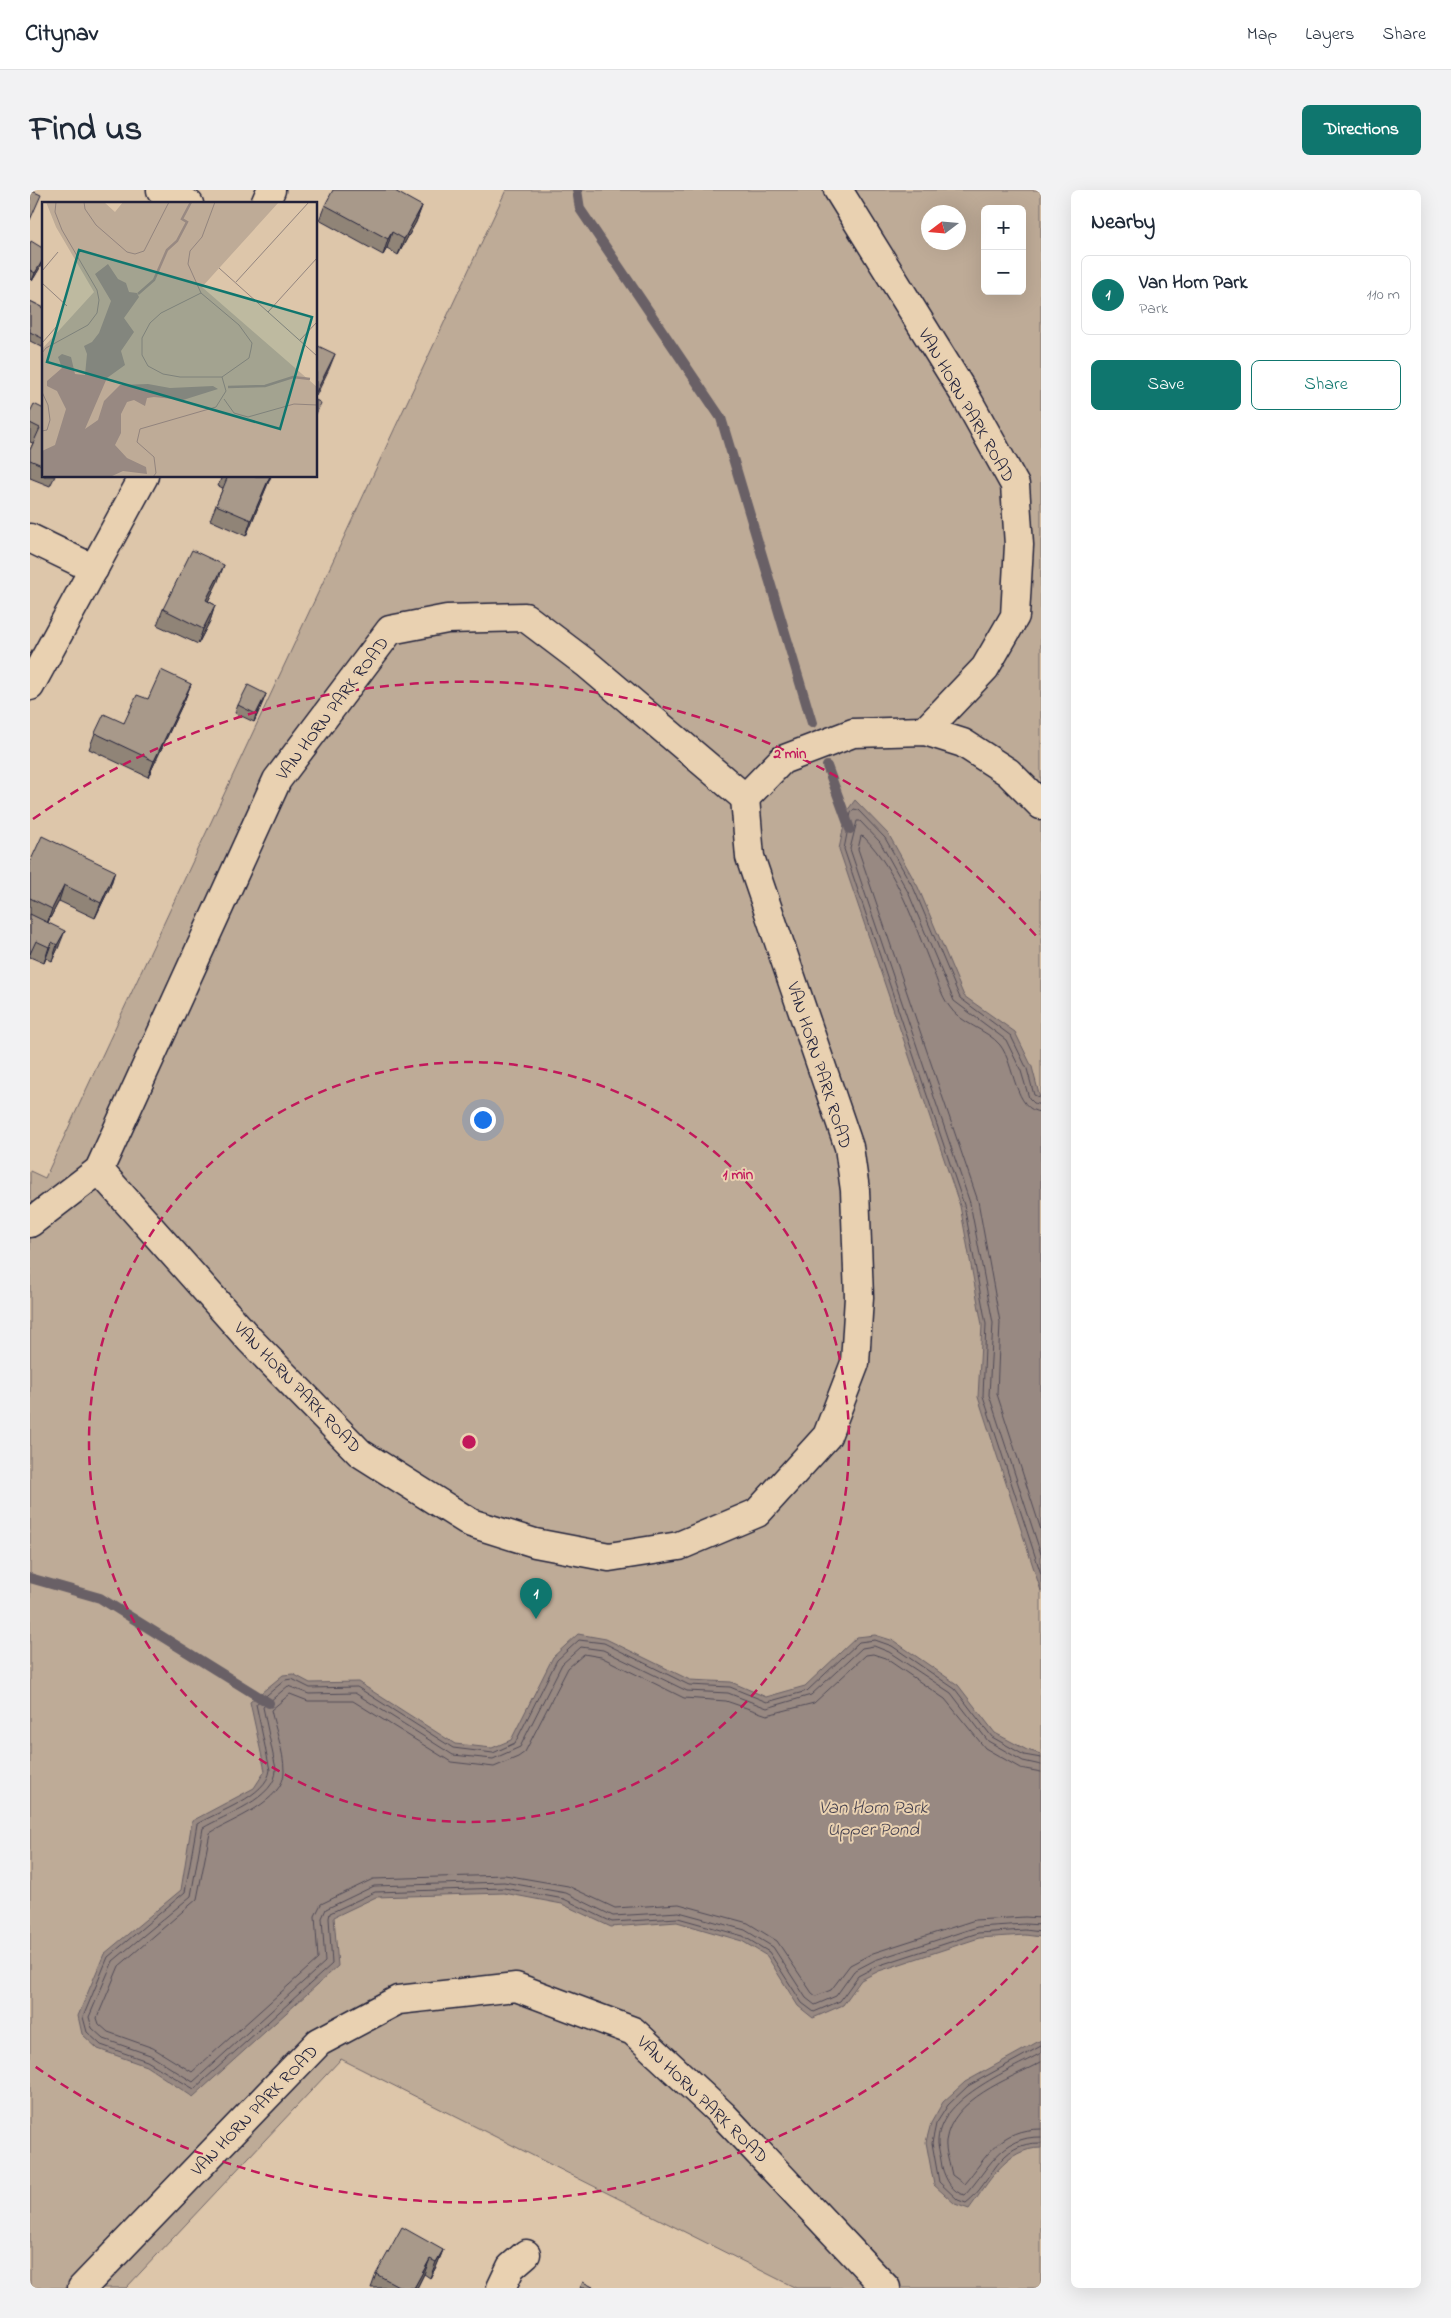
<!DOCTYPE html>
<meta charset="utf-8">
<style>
body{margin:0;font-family:"Indie Flower",sans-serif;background:#f2f2f3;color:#1f2937}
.controls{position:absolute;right:15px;top:15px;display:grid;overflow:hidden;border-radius:8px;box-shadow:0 5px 20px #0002}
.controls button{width:45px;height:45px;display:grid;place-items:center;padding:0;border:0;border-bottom:1px solid #e0e1e3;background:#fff;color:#1f2937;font:25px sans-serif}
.compass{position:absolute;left:891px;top:15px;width:45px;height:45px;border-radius:50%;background:#fff;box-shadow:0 5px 20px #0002;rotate:254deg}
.you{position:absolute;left:452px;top:929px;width:18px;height:18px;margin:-12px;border:4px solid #fff;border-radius:50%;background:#1a73e8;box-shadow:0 0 0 8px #1a73e833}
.badge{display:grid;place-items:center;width:32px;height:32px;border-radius:50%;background:#0f766e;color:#fff;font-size:16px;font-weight:700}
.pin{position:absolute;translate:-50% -41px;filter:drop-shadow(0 1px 2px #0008)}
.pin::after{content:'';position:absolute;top:26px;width:18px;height:15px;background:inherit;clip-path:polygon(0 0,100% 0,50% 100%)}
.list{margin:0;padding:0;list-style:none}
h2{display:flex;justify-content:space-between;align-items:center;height:65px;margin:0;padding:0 20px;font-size:21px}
h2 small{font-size:16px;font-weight:400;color:#747a83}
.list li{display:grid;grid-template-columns:32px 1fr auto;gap:15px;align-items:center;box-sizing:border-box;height:80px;margin:0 10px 10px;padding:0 10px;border:1px solid #e0e1e3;border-radius:8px}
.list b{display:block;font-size:19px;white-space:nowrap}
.list p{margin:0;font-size:16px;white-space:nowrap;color:#747a83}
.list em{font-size:16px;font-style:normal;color:#747a83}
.actions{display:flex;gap:10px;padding:15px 20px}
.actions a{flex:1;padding:11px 0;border:1px solid #0f766e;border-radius:8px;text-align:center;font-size:18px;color:#0f766e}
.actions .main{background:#0f766e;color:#fff}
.map{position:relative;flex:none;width:1011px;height:2098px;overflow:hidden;border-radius:8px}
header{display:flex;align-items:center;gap:30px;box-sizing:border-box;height:70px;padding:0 25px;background:#fff;border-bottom:1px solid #e0e1e3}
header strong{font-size:24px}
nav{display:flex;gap:28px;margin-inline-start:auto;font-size:18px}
.intro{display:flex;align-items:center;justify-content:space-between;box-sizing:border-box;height:120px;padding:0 30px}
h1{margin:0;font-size:35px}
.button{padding:12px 22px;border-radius:8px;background:#0f766e;color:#fff;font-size:18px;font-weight:700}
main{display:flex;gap:30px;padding:0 30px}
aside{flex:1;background:#fff;border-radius:8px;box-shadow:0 5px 20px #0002}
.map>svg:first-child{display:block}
.green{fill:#beab97;stroke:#706669;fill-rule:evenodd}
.water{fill:#988982;stroke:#696066}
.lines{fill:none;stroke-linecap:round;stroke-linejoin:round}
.shore{stroke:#514b57;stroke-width:1}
.stream{stroke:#696066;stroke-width:10}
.minor-casing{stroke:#22223b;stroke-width:31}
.minor{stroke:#e9d1b1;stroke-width:28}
.wall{fill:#908477;stroke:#22223b}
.shaded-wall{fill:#766b61;stroke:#22223b}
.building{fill:#a8998a;stroke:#22223b}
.ring{fill:none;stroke:#c2185b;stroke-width:2.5;stroke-dasharray:9 6}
.labels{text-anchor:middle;stroke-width:4;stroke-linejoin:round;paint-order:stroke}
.street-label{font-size:18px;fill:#22223b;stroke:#e9d1b1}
.water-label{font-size:19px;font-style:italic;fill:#454150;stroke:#e9d1b1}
.inset-river{fill:none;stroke:#988982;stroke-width:2.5}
.inset-road{fill:none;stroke:#92847e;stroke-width:1}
.view{fill:#0f766e;fill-opacity:0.15;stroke:#0f766e;stroke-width:2.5}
.inset-edge{fill:none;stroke:#22223b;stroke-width:2.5}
.centre{fill:#c2185b;stroke:#e9d1b1;stroke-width:2.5}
.ring-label{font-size:15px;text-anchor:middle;font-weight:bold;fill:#c2185b;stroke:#e9d1b1;stroke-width:4;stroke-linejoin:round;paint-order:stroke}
</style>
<header>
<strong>Citynav</strong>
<nav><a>Map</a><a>Layers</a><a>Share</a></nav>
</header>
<div class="intro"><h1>Find us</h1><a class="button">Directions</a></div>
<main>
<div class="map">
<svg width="1011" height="2098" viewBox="0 0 1011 2098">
<rect width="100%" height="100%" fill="#ddc6aa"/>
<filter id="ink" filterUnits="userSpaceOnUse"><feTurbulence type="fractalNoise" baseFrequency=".02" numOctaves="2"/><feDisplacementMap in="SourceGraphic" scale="10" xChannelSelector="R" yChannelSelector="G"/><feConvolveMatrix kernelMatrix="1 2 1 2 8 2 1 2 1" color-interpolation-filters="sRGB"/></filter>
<g filter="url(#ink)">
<path class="green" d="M 476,0 L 1011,0 L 1011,2098 L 766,2098 L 311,1869 L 96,2098 L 0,2098 L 0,981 L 15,988 ZM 955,19 L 992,19 L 992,101 L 955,101 ZM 898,22 L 928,22 L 928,52 L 898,52 Z"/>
<g class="water">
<polygon points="825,610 859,645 888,697 934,806 985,842 1002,877 1011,912 1011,1401 948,1207 952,1135 930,1016 809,659 817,621"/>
<polygon points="548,1444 576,1449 660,1490 701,1492 736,1507 775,1496 827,1447 845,1445 864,1451 928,1495 965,1543 997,1560 1011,1564 1011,1747 995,1745 949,1748 849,1781 831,1790 813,1815 783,1828 768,1816 737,1766 712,1751 647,1732 581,1737 532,1714 474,1703 346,1707 304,1727 308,1776 163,1907 116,1876 68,1859 52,1844 48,1826 74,1764 151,1700 162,1631 224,1598 235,1581 220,1512 253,1485 263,1484 280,1493 328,1492 425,1554 462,1558 481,1550 523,1467"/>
<path d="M 1011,1850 L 1011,1958 C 975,1958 958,1994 939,2019 L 925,2014 L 904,1995 L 896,1952 L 901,1933 L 913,1912 L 935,1892 Z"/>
</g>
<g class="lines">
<g class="shore">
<polyline points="1011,908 1004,905 997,879 981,846 930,808 884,699 855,648 828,620 824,619 821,623 814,659 934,1015 956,1134 953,1206 1011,1384"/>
<polyline points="1011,915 1004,913 999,908 991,881 976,850 924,811 878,702 850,652 830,631 827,631 820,659 940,1013 963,1133 959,1205 1011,1364"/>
<path d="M 1011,922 C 984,921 985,874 970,855 C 957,839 930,834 919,816 C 911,805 907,790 902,778 C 884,734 868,682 834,647 L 831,646 L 828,659 L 948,1011 L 970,1132 L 967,1204 L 1011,1340"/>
<path d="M 1011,1568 L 994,1565 L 962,1547 L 925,1499 L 862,1456 L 845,1450 L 829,1452 L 777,1501 L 737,1512 L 700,1497 L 659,1495 L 574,1453 L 549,1450 L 527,1470 L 485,1553 L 463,1563 L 423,1558 L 327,1497 L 280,1498 L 262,1489 L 255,1490 L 226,1514 L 240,1580 C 237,1606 187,1622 167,1634 L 155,1702 L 78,1767 L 53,1827 L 57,1842 L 71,1855 L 117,1871 L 164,1899 L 302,1774 L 299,1728 L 300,1723 L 345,1702 L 474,1698 L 534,1709 L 582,1732 L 648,1728 L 713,1746 L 739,1762 L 772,1813 L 784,1822 L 810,1811 L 828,1786 L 847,1776 L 948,1743 L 995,1740 L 1011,1742"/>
<path d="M 1011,1575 L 993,1571 L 958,1551 L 921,1503 L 859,1462 L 844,1456 L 832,1458 L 781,1505 L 737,1518 L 698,1503 L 657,1501 L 573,1460 L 551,1457 L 532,1474 L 490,1557 L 463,1569 L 423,1565 L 325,1503 L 279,1504 L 258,1496 L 233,1517 L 246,1579 C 247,1608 194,1625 173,1638 L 161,1706 L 83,1771 L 59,1827 L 62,1838 L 74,1849 L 120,1865 L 163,1892 L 295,1772 L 292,1728 L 296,1719 L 344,1696 L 474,1692 L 536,1703 L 583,1726 L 649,1722 L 715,1740 L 743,1757 L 776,1808 L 785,1815 L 806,1806 L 824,1781 L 845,1770 L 947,1737 L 995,1734 L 1011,1735"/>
<path d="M 1011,1582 L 990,1578 L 955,1558 L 915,1509 L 855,1468 L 843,1464 L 836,1465 L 784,1513 L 737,1525 L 696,1511 L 654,1508 L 571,1467 L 554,1464 L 538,1478 L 495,1562 L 488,1567 L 464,1577 L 421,1572 L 323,1511 L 278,1511 L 260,1504 L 241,1520 C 245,1539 254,1561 254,1581 C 255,1611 201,1630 180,1643 L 167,1709 L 89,1776 L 67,1828 L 69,1834 L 78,1842 L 123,1858 L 162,1882 L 288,1769 L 285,1726 L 291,1714 L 343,1689 L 475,1685 L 538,1696 L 585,1718 L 649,1714 L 718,1733 L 747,1751 L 782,1803 L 786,1806 L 801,1800 L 820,1775 L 843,1763 L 945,1730 L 995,1727 L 1011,1728"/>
<path d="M 1011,1856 L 938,1896 L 918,1915 L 906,1934 L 902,1953 L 909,1992 L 928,2010 L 936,2013 C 964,1992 966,1952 1011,1953"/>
<path d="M 1011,1863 C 979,1881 906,1909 908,1954 C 909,1961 911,1969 912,1977 C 915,1988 922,2003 935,2005 C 959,1979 970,1946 1011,1947"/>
<path d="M 1011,1872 C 978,1890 922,1908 916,1951 C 915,1961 920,1975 922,1985 L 934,1994 C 958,1966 968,1939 1011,1939"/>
</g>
<g class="stream">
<polyline points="547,0 550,19 691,228 782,533"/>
<polyline points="797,576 820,639"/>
<polyline points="0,1388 70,1408 239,1513"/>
</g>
<g class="minor-casing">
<g id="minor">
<polyline points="131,0 159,14"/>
<polyline points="808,0 935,205 985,295 989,355 985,426 955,478 895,541"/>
<polyline points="235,14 241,0"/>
<polyline points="0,348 64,379"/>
<polyline points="0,496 114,286"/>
<polyline points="69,980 220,1150 330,1263 441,1333 505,1353 579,1367 649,1356 727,1323 797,1246 825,1173 829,1107 825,1000 819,957 720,667 715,608"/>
<polyline points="0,1033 69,980 247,590 360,440 417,429 495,427 557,474 715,608 752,570 823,543 895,541 933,553 978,582 1011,615"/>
<polyline points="52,2098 289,1852 368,1810 486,1797 603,1841 693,1925 856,2098"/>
<polyline points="471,2098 481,2077 496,2064"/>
</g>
</g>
<use href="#minor" class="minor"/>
</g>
<g class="wall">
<polygon points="295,15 392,16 386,32 368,65 357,58 353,65 289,30"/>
<polygon points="0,54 13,58 14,56 14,71 2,91 0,89"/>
<polygon points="0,111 14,118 14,158 0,151"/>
<polygon points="14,219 14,286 25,286 20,296 0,288 0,260 3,253 0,252 0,222"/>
<polygon points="192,286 241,286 216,346 180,330 193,298 188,296"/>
<polygon points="188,391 178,411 185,415 180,431 168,454 127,435 133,419"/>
<polygon points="161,494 155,509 118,587 59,559 65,543 94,533 118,509"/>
<polygon points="236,504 224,532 205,523 208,515"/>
<polygon points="0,672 85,681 80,697 65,728 29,711 18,732 29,756 22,771 16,768 14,773 0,767 0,768"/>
<polygon points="413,2060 407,2075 400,2088 394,2084 387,2098 341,2098 346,2084"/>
</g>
<g class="shaded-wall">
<polygon points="392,16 386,32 368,65 374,49"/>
<polygon points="362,42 357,58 353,65 358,49"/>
<polygon points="14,68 14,71 2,91 5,83"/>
<polygon points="305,164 299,179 286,206 286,202"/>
<polygon points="240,286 241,286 216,346 221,330"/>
<polygon points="194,375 188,391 171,426 176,410"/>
<polygon points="185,415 180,431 168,454 173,439"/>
<polygon points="161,494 155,509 118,587 124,571"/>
<polygon points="236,504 233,512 224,532 226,524"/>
<polygon points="85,681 80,697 65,728 71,713"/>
<polygon points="34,695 29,711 17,734 22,719"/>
<polygon points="35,741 29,756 22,771 27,755"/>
<polygon points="22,752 16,768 14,773 19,757"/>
<polygon points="413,2060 407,2075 400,2088 406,2072"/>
<polygon points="400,2069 394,2084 387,2098 384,2098"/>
</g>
<g class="building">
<polygon points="0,0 11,5 0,30"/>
<polygon points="303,0 363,0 392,16 374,49 362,42 358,49 295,15"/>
<polygon points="1,51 14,59 14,68 5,83 0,80 0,54"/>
<polygon points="0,111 14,118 14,149 0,142"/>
<polygon points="286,155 305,164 286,202"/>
<polygon points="286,210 291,213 286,224"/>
<polygon points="4,214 14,219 14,276 0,270 0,260 10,238 0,233 0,222"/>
<polygon points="198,286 240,286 221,330 186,315"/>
<polygon points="162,360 194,375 176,410 185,415 173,439 133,419"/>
<polygon points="131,480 161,494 124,571 65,543 74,524 94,533 107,505 118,509"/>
<polygon points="218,495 236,504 226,524 208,515"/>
<polygon points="12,646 85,681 71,713 34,695 22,719 0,708 0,672"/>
<polygon points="0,724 35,741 27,755 22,752 19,757 6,751 0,764"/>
<polygon points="372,2037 413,2060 406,2072 400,2069 384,2098 372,2098 346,2084"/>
<polygon points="553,2092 565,2098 550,2098"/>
</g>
</g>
<g class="ring">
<circle cx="439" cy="1252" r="380"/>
<path d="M1008 1756A760 760 0 0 1 3 1875M3 629A760 760 0 0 1 1008 748"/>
</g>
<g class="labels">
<g class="street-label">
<text transform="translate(937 215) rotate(60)" y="6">VAN HORN PARK ROAD</text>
<text transform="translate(302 518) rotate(-53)" y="6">VAN HORN PARK ROAD</text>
<text transform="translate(790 875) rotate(72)" y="6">VAN HORN PARK ROAD</text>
<text transform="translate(268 1197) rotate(46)" y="6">VAN HORN PARK ROAD</text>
<text transform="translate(673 1909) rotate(44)" y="6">VAN HORN PARK ROAD</text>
<text transform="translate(224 1920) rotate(-46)" y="6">VAN HORN PARK ROAD</text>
</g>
<g class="water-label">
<text x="843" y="1623">Van Horn Park<tspan x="843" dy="22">Upper Pond</tspan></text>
</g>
</g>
<g transform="translate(12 12)">
<rect width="275" height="275" fill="#ddc6aa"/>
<path d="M 4,0 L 62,0 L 73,10 L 81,0 L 237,0 L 160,85 L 275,185 L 275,275 L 0,275 L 0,147 L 52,90 L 14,25 Z" fill="#beab97"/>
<path d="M 66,62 L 76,77 L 84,81 L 87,90 L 95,91 L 97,95 L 82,116 L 92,130 L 79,149 L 83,163 L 65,176 L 43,227 L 56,218 L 62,199 L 78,183 L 106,182 L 128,186 L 171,184 L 176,187 L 141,198 L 112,195 L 105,196 L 103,204 L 92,198 L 85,200 L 79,212 L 79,231 L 73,243 L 85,256 L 104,265 L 105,272 L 81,269 L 68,275 L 3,275 L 0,272 L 0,249 L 13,243 L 24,207 L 15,189 L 5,184 L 5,179 L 20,166 L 16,155 L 20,152 L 29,155 L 33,172 L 43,173 L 45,152 L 42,144 L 50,140 L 57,131 L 69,99 L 53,72 Z" fill="#988982"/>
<path class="inset-river" d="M 96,92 L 112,78 L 125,48 L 135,39 L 145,20 L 140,17 L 149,0M 186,185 L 223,184 L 251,175 L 268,177"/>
<path class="inset-road" d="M 42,0 L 43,7 L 54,23 L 85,50 L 93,52 L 102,49 L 127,0M 177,66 L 275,154M 0,69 L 16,50M 194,80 L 267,0M 0,81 L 25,104M 159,91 L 119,111 L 108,121 L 100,136 L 100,153 L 106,164 L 121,172 L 138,175 L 180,175M 226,110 L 275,56M 258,138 L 275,120M 0,141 L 15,124M 0,151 L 4,146 L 46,123 L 55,111 L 57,98 L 55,88 L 20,28 L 13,10 L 14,0M 0,190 L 6,203 L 8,218 L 5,228 L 0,229M 182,197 L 192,211 L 206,215 L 252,202 L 275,203M 111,275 L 114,271 L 112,255 L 95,240 L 98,227 L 174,205 L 184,189 L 180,175 L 207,156 L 209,147 L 210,141 L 197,123 L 159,91 L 146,62 L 148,49 L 160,35 L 173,0"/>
<path class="view" d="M 37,48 L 270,115 L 238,227 L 5,160 Z"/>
<rect width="275" height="275" class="inset-edge"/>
</g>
<circle cx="439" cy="1252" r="8" class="centre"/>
<g class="ring-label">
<text x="760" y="568">2 min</text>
<text x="708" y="989">1 min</text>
</g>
</svg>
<div class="controls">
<button>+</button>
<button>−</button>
</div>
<svg class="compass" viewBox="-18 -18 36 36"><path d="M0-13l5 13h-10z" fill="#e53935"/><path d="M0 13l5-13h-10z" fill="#747a83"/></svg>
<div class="you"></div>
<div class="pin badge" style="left:506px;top:1429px">1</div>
</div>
<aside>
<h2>Nearby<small></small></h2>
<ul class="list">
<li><span class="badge">1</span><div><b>Van Horn Park</b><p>Park</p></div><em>110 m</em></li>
</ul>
<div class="actions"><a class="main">Save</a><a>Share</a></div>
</aside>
</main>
